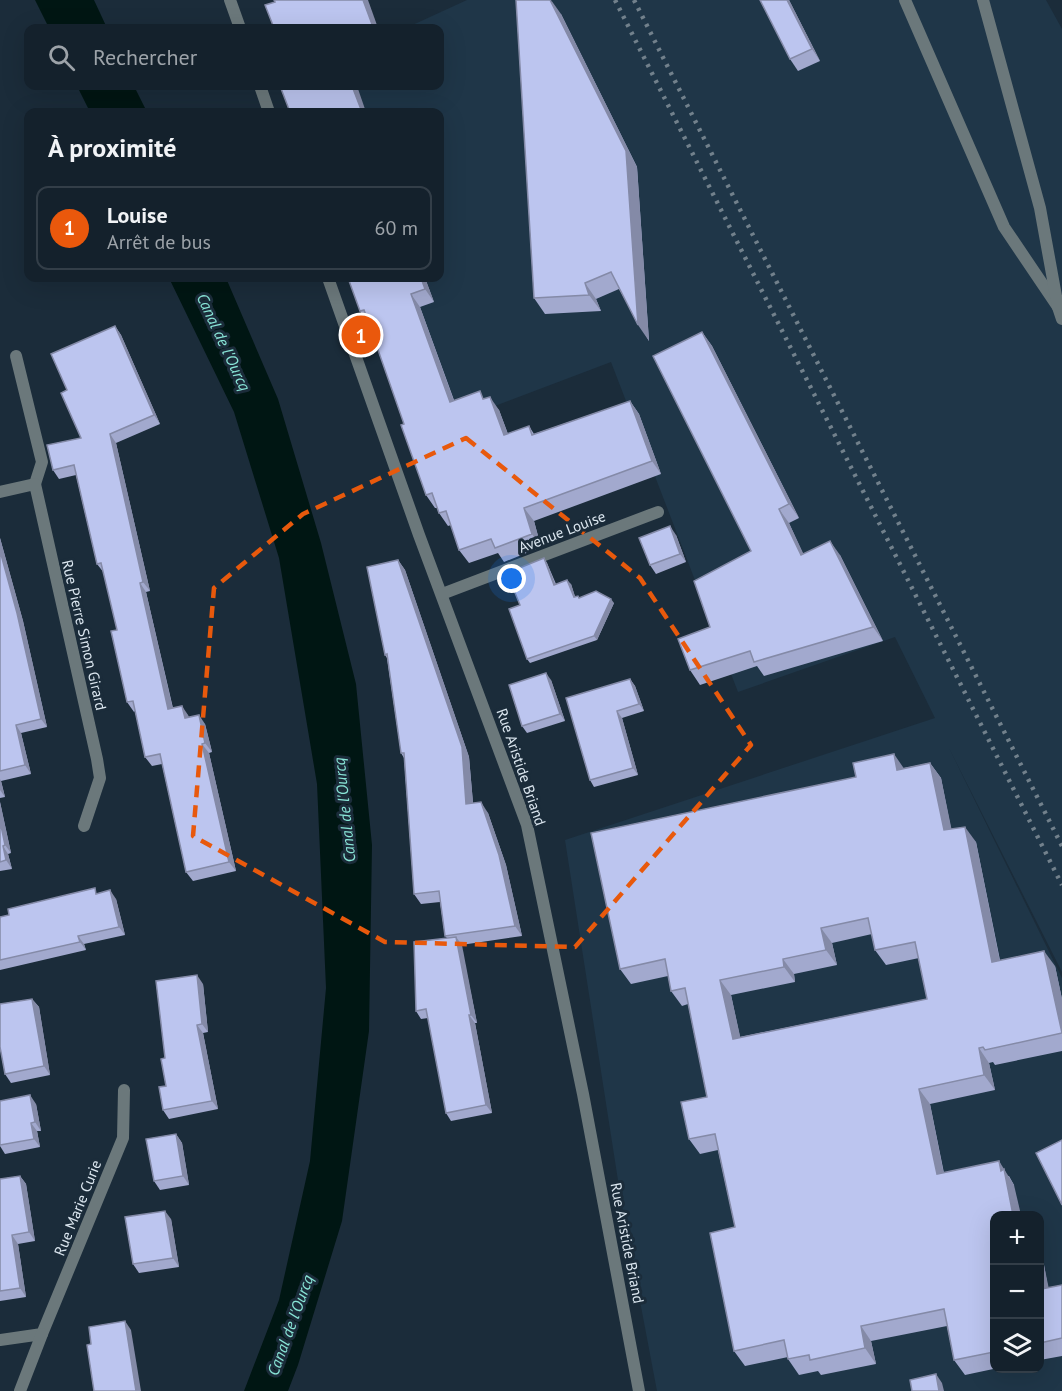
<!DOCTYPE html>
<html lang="fr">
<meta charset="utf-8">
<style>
body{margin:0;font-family:"PT Sans",sans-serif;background:#1d2934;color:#f1f3f6}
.controls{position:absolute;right:18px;bottom:18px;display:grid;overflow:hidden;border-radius:12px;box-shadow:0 6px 24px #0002}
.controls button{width:54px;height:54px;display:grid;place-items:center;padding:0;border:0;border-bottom:2px solid #333e48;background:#14212c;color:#f1f3f6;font:30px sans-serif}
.you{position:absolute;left:512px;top:579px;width:21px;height:21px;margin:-15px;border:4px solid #fff;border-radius:50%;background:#1a73e8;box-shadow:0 0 0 9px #1a73e833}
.badge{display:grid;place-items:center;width:39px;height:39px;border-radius:50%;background:#ea580c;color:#fff;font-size:20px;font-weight:700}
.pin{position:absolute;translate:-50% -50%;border:3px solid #fff;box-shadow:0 2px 6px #0006}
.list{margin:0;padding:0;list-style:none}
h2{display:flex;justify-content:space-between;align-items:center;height:78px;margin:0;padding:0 24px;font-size:26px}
h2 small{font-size:20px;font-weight:400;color:#9da3a9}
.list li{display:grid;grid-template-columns:39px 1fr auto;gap:18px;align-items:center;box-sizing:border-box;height:84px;margin:0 12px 12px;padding:0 12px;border:2px solid #333e48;border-radius:12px}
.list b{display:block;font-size:22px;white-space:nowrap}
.list p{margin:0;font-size:20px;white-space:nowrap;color:#9da3a9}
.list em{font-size:20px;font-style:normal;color:#9da3a9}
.icon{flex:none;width:33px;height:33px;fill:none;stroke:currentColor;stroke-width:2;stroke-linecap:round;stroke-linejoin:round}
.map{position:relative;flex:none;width:1062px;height:1391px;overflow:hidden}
.search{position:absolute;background:#14212c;box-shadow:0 6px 24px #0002;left:24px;top:24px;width:420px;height:66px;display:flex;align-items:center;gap:15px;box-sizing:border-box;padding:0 21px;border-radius:12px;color:#9da3a9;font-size:22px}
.panel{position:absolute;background:#14212c;box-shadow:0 6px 24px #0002;left:24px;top:108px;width:420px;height:174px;border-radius:12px}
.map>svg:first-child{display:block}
.built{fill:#1f3648;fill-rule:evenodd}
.water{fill:#001613}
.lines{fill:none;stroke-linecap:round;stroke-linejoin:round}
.service{stroke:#6b787b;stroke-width:12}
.minor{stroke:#6b787b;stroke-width:12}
.rail{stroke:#72818c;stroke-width:4.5;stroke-dasharray:3 6;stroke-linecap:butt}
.wall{fill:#a2a9ce;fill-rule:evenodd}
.shaded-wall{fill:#848aa7}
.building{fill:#bcc5ef;stroke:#848aa7;stroke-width:1.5;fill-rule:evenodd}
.marked{fill:none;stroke:#e8590c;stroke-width:4.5;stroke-dasharray:12 8;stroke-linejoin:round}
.labels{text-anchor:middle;stroke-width:6;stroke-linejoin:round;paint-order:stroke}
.street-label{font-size:15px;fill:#dce7f0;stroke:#1b2c3a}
.water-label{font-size:16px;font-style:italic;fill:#89e5d7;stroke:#1b2c3a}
</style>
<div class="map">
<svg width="1062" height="1391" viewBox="0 0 1062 1391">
<rect width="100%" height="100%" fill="#1b2c3a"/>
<path class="built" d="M 467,0 L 1046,0 L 1062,29 L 1062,972 L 949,748 L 1062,978 L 1062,1391 L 657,1391 L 622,1206 L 565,840 L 935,718 L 895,637 L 738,692 L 611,362 L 410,438 L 353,278 L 440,278 L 440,112 L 294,112 L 285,86 L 440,86 L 440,28 L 406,28 ZM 994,1216 L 1040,1216 L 1040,1368 L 994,1368 Z"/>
<g class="water">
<polygon points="35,0 94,0 107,28 49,28"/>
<polygon points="77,86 134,86 147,112 90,112"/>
<polygon points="169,278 226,278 278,399 321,543 356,684 372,845 369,1031 342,1221 298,1365 288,1391 244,1391 279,1300 310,1161 326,988 317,784 279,558 234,412"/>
</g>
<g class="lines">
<g class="service">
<polyline points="905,0 1004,227 1058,307"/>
<polyline points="983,0 1040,208 1058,307 1062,319"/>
<polyline points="16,356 42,462 35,484"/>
</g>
<g class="minor">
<polyline points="230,0 240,28"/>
<polyline points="260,86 269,112"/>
<polyline points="328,278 419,535 527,825 583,1094 639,1391"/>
<polyline points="0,492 35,484 97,759 100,778 84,826"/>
<polyline points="442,594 658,512"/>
<polyline points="0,1340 42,1334 123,1138 124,1090"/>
<polyline points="20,1391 42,1334"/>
</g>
<g class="rail">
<polyline points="615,0 1062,885"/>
<polyline points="634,0 1062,846"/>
</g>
</g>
<g class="wall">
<polygon points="789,0 820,61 798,71 790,59"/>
<polygon points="561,14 637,167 649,341 619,289 596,299 601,311 545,314 534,298"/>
<polygon points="425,278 434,302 420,307 454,400 485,398 499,410 508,434 529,426 534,434 630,401 639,414 661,474 534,521 541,547 504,562 498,553 469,563 459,550 451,525 448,526 439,513 437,508 435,508 426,495 404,424 369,324 360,311"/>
<polygon points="115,326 121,335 160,424 116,443 150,591 146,592 173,708 188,715 189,718 205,724 212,752 209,753 236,871 193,881 186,872 162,764 152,766 145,757 135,711 134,712 127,702 117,630 104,573 97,564 76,475 59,479 53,470 81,438"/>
<polygon points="702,332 712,346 799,518 789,523 803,554 840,555 883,641 764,676 757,666 700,685 690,670 710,627 751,551"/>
<polygon points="676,535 686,562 656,574 650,565"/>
<polygon points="0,538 23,621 47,727 21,733 31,774 1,781 5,797 0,798"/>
<polygon points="544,558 547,563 556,584 571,584 575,597 614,603 597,640 530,663 527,659 520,605"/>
<polygon points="398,560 405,570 469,757 473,803 488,813 506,865 522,936 461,945 477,1023 475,1023 492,1113 451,1121 446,1113 428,1018 421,1019 416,1011 447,938 445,936 440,902 421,904 414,894 404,758 401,753 387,658 385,655"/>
<polygon points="630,679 635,686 644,711 622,718 638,775 594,787 590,780"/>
<polygon points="551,680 565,721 527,733 522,726"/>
<path d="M 930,763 L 941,778 L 951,829 L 976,842 L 1000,960 L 1055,966 L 1062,999 L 1062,1051 L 995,1065 L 993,1062 L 989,1063 L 995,1090 L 930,1104 L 944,1173 L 1009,1176 L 1014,1185 L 994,1215 L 994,1368 L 998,1368 L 965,1375 L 954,1360 L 947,1326 L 871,1341 L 876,1364 L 821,1375 L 818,1371 L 799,1375 L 788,1359 L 788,1357 L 745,1366 L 734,1351 L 735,1227 L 718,1150 L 700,1154 L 689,1139 L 707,1097 L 688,1004 L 682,1006 L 671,991 L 668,976 L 631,984 L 620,969 L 904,768 ZM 872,934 L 875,950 L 886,965 L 919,958 L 927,999 L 740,1037 L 731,995 L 795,982 L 794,974 L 837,965 L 832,943 Z"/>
<polygon points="0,802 11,853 8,854 12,869 0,871"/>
<polygon points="98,893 116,899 125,935 84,944 86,950 0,970 0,917"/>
<polygon points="203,984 208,1032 203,1033 218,1109 169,1119 163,1110 166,1086 165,1058"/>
<polygon points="32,999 39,1007 50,1075 11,1083 5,1074"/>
<polygon points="0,1101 36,1104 41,1131 37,1131 40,1147 5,1154 0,1146"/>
<polygon points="176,1134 182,1143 189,1185 160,1190 154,1181"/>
<polygon points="20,1176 26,1184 35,1241 18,1244 26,1297 0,1301 0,1179"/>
<polygon points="171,1219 179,1267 139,1273 133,1264"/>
<polygon points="1040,1259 1044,1265 1048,1288 1062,1285 1062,1356 1040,1360"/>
</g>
<g class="shaded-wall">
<polygon points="363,0 368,0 378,28 374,28 373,27"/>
<polygon points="551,0 561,14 637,167 649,341 638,325"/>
<polygon points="787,0 789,0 820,61 812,49"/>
<polygon points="352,86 357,86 366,112 362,112"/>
<polygon points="421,278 425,278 434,302 425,289"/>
<polygon points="585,283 596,299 601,311 589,295"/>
<polygon points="411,294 420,307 459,415 450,402"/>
<polygon points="115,326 121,335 160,424 154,415"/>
<polygon points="702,332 712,346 799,518 789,504"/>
<polygon points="490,397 499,410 513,448 504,435"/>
<polygon points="630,401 639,414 661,474 652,461"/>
<polygon points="110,434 116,443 150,591 143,582"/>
<polygon points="524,508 534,521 541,547 532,534"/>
<polygon points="779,509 789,523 811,570 801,555"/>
<polygon points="670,526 676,535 686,562 680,554"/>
<polygon points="0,538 23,621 47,727 41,719 0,551"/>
<polygon points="830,541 840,555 883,641 873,627"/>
<polygon points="544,558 547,563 557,589 554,585"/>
<polygon points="398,560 405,570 469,757 474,814 466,804"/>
<polygon points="567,580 571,584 577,602 574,597"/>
<polygon points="140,583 146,592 175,718 168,709"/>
<polygon points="611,599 614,603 597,640 594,636"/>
<polygon points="546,673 551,680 565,721 560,714"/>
<polygon points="630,679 635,686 644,711 639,704"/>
<polygon points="182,706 188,715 191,728 185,718"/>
<polygon points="617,711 622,718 638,775 633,768"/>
<polygon points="199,715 205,724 212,752 205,743"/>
<polygon points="16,725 21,733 31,774 25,765"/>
<polygon points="202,744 209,753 236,871 229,862"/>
<polygon points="894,754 905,770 897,770"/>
<polygon points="930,763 941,778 955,846 944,830"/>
<polygon points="0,779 1,781 5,797 0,790"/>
<polygon points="0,802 11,853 5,845 0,821"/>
<polygon points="481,802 488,813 506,865 522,936 515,926"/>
<polygon points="965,827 976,842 1003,977 992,962"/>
<polygon points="3,846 8,854 12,869 6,860"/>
<polygon points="110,890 116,899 125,935 119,927"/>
<polygon points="821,928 832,943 837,965 826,950"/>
<polygon points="78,936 84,944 86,950 80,942"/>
<polygon points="456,937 462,945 477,1023 471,1015"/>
<polygon points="1044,951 1055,966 1062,999 1062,1034"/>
<polygon points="783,959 794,974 795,982 784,967"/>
<polygon points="197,975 203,984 208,1032 202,1024"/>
<polygon points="720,980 731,995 744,1054 733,1039"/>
<polygon points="32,999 39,1007 50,1075 44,1066"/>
<polygon points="469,1015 475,1023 492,1113 486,1105"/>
<polygon points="197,1025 203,1033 218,1109 212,1101"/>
<polygon points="979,1048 989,1063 995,1090 984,1075"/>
<polygon points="919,1089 930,1104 947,1190 937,1174"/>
<polygon points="30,1095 36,1104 41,1131 35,1122"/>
<polygon points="31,1123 37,1131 40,1147 34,1139"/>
<polygon points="176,1134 182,1143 189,1185 183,1176"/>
<polygon points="999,1161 1014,1185 1021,1215 1013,1215"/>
<polygon points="20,1176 26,1184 35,1241 29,1232"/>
<polygon points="165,1211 171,1219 179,1267 173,1258"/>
<polygon points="12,1235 18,1244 26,1297 20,1288"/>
<polygon points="1040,1259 1044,1265 1052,1304 1041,1289 1040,1281"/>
<polygon points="125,1321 131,1330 141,1391 136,1391"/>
<polygon points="861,1326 871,1341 876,1364 865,1348"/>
<polygon points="936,1374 942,1383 944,1391 939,1391"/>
</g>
<g class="building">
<polygon points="274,0 363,0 373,27 367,28 274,28 265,5 275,2"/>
<polygon points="516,0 550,0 626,151 638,325 611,272 585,283 589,295 534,298"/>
<polygon points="760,0 787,0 812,49 790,59"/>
<polygon points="280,86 352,86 362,112 290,112"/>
<polygon points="348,278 421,278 425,289 411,294 450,402 480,391 483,399 490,397 504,435 529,426 532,435 630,401 652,461 524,508 532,534 495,548 491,539 459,550 446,511 439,513 432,493 426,495 401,425 404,424 364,310 360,311"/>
<polygon points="115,326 154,415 110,434 143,582 140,583 168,709 182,706 185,718 199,715 205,743 202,744 229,862 186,872 160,754 145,757 133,701 127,702 111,631 117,630 101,563 97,564 74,465 53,470 47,445 81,438 61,393 67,390 51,354"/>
<polygon points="702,332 789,504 779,509 801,555 830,541 873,627 754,662 750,651 690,670 678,639 710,627 694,581 751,551 653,356"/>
<polygon points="670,526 680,554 650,565 639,538"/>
<polygon points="0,551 17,613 41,719 16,725 25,765 0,771"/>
<polygon points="544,558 554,585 567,580 574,597 578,596 579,598 596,591 611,599 594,636 527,659 509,609 520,605 507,573"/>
<polygon points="398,560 462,747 466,804 481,802 499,855 515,926 445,936 439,891 414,894 404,753 401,753 387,654 385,655 367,567"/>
<polygon points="546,673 560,714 522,726 509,685"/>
<polygon points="630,679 639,704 617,711 633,768 590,780 566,698"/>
<path d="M 894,754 L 897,770 L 930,763 L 944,830 L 965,827 L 992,962 L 1044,951 L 1062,1033 L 985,1050 L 983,1047 L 979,1048 L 984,1075 L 919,1089 L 937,1174 L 999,1161 L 1001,1171 L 1004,1169 L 1013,1215 L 994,1215 L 994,1352 L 954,1360 L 944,1309 L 861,1326 L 865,1348 L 810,1360 L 809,1355 L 788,1359 L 784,1340 L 734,1351 L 710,1233 L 735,1227 L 715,1134 L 689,1139 L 681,1102 L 707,1097 L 685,988 L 671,991 L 665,959 L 620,969 L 591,833 L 856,777 L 853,763 ZM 868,918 L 875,950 L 915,942 L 927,999 L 733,1039 L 720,980 L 784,967 L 783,959 L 826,950 L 821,928 Z"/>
<polygon points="0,821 5,845 3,846 6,860 0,862"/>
<polygon points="95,888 96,894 110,890 119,927 78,936 80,942 0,960 0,917 9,915 8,909"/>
<polygon points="456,937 471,1015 469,1015 486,1105 446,1113 426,1009 416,1011 414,942"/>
<polygon points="197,975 202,1024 197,1025 212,1101 163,1110 159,1087 166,1086 161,1059 165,1058 156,981"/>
<polygon points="32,999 44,1066 5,1074 0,1047 0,1004"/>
<polygon points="30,1095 35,1122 31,1123 34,1139 0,1145 0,1101"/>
<polygon points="176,1134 183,1176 154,1181 146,1139"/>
<polygon points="1062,1140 1062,1205 1036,1153"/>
<polygon points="20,1176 29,1232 12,1235 20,1288 0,1291 0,1179"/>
<polygon points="165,1211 173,1258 133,1264 125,1217"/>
<polygon points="1040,1281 1041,1289 1062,1285 1062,1338 1040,1343"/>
<polygon points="125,1321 136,1391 94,1391 87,1345 91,1344 89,1327"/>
<polygon points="936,1374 939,1391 912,1391 910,1380"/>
</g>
<path class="marked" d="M 466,438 L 640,578 L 751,745 L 575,947 L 385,942 L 193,836 L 214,588 L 303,514 Z"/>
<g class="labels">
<g class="street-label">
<text transform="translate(562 532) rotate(-21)" y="5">Avenue Louise</text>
<text transform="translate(84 635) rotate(77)" y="5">Rue Pierre Simon Girard</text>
<text transform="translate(521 767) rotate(71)" y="5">Rue Aristide Briand</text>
<text transform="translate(78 1208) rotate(-68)" y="5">Rue Marie Curie</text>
<text transform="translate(627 1243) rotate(79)" y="5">Rue Aristide Briand</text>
</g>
<g class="water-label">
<text transform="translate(224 342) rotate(65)" y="6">Canal de l'Ourcq</text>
<text transform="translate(344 810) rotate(-96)" y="6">Canal de l'Ourcq</text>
<text transform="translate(290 1325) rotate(-70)" y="6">Canal de l'Ourcq</text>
</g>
</g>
</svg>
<div class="controls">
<button>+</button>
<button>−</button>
<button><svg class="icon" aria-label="layers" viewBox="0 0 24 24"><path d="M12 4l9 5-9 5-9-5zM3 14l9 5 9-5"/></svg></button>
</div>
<div class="you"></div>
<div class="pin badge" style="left:361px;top:335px">1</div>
<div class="search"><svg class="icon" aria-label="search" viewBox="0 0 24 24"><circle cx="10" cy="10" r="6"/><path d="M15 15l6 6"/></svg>Rechercher</div>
<section class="panel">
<h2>À proximité<small></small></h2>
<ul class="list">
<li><span class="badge">1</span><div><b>Louise</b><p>Arrêt de bus</p></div><em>60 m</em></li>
</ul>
</section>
</div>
